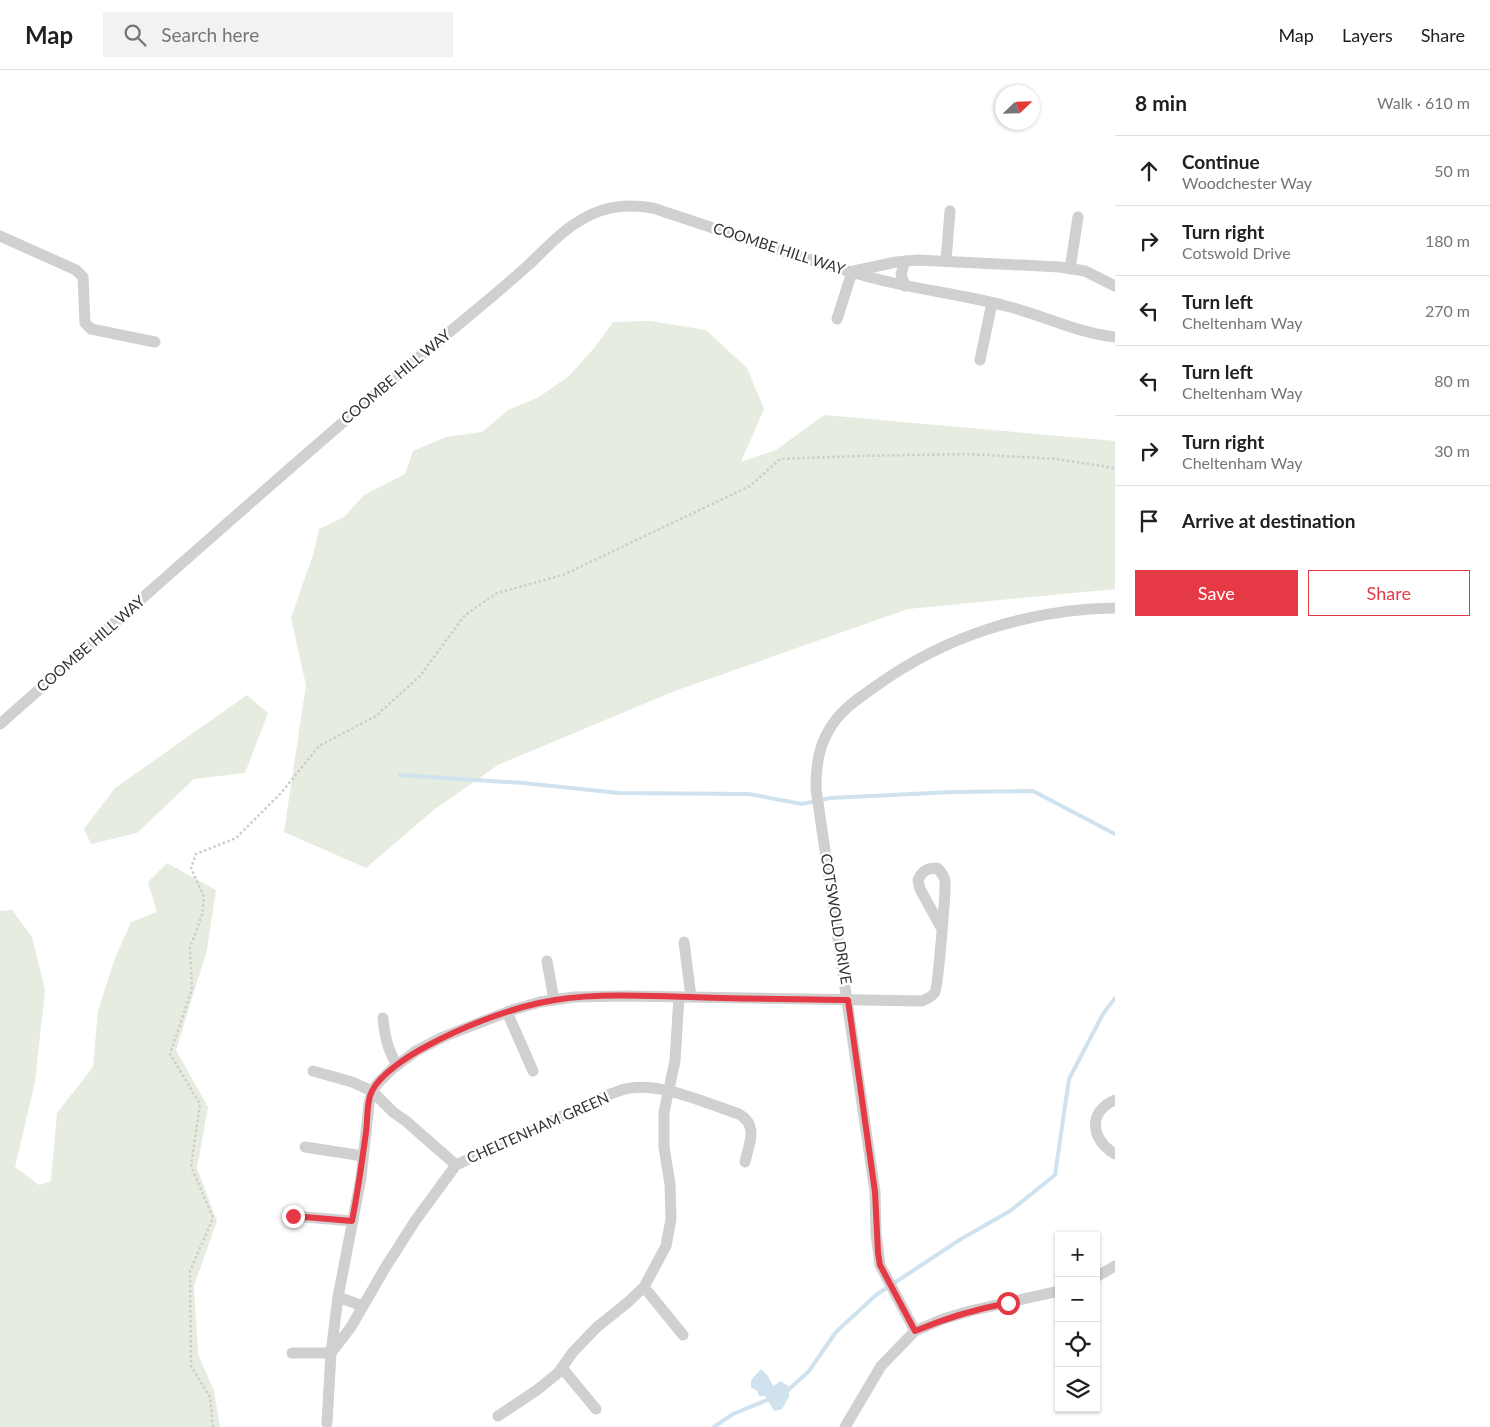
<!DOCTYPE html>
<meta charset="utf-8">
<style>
body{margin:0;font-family:Lato,sans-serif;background:#f2f2f2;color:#202124}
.controls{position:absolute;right:15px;bottom:15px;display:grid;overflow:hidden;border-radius:0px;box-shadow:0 1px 4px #0004}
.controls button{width:45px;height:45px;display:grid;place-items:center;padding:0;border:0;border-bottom:1px solid #e0e0e0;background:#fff;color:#202124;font:25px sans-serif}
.compass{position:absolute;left:995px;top:15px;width:45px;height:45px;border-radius:50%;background:#fff;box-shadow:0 1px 4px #0004;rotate:67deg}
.stop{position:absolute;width:15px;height:15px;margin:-11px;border:4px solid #e63946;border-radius:50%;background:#fff}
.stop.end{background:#e63946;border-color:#fff;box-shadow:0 1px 5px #0008}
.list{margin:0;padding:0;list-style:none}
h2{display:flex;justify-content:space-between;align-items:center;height:65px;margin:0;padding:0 20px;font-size:21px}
h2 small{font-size:16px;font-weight:400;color:#757577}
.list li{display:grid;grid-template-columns:32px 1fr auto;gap:15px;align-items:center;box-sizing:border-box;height:70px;padding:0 20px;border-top:1px solid #e0e0e0}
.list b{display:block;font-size:19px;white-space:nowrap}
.list p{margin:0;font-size:16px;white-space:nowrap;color:#757577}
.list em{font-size:16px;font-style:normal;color:#757577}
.actions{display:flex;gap:10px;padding:15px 20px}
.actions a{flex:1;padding:11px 0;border:1px solid #e63946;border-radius:0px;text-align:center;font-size:18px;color:#e63946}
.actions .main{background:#e63946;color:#fff}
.icon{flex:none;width:28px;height:28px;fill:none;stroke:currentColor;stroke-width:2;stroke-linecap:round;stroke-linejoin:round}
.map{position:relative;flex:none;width:1115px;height:1357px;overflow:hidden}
header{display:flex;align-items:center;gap:30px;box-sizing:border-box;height:70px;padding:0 25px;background:#fff;border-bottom:1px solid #e0e0e0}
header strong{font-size:24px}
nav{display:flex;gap:28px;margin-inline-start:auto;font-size:18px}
.search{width:350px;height:45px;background:#f2f2f2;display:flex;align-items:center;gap:12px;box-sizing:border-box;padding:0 18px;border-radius:0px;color:#757577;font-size:19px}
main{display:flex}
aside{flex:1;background:#fff}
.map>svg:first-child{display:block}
.green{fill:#e6ecdf}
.water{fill:#cfe2ee}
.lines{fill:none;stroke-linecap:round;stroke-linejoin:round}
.stream{stroke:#cfe2ee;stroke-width:4}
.path{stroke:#cdcdcd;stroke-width:2.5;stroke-dasharray:2.5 2.5;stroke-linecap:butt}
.street{stroke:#d0d0d0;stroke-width:11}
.route{stroke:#e63946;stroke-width:6}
.labels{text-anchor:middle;stroke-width:5;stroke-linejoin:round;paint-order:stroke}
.street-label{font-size:15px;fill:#333;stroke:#fff}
</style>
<header>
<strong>Map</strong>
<div class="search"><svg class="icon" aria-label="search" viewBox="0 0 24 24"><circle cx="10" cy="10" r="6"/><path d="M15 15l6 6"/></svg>Search here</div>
<nav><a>Map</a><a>Layers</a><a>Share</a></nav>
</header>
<main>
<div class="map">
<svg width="1115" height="1357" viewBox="0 0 1115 1357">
<rect width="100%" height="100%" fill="#fff"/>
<g class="green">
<polygon points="651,251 706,260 747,298 764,339 741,392 776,380 824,345 1115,371 1115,519 908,539 672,622 498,695 435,739 366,798 284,762 306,615 291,548 314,482 319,459 344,447 364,425 405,404 413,381 446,367 482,362 508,340 539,327 569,306 595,277 613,252"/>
<polygon points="247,625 268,643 245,703 194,709 137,763 91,774 84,759 115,718"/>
<polygon points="167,793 216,820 207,880 176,980 208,1037 197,1098 217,1151 194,1216 198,1284 214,1321 220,1357 0,1357 0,841 12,840 32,867 45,920 35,1012 15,1097 39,1115 51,1111 57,1043 93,997 98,941 114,891 131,852 157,842 148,812"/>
</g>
<polygon class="water" points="761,1299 768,1306 773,1316 781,1311 789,1317 789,1327 782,1339 774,1341 765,1326 759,1326 757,1321 751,1317 751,1310"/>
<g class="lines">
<g class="stream">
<polyline points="400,705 523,713 619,723 749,724 802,734 830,728 953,722 1033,721 1115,764"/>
<polyline points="785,1323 809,1301 836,1262 876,1225 961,1169 1010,1141 1055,1105 1069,1009 1103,944 1115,928"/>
<polyline points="714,1357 733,1344 772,1328"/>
</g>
<polyline class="path" points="213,1357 210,1327 191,1296 190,1201 213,1148 191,1096 200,1034 170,984 192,919 190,878 202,845 204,827 191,798 196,784 236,768 281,723 319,676 376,646 420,606 465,545 497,523 563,505 750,416 780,389 858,386 967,384 1057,389 1115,398"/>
<g class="street">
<polyline points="0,166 76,200 83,207 85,253 91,259 155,272"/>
<polyline points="905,191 901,204 905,216"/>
<polyline points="946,191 950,141"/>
<polyline points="1070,199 1078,147"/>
<polyline points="854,201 896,192 918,190 1060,197 1085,201 1115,216"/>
<polyline points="837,249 852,202"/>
<polyline points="980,290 992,233"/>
<path d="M 0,654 C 143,528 285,400 431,277 C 463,251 495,225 525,198 C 541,184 555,167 573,155 C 599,137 622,133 653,138 C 726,162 798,188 873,208 C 917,220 962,224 1006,236 C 1043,245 1077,263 1115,267"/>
<polyline points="684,872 691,927"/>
<polyline points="547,891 554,930"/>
<polyline points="507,942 533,1001"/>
<path d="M 383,948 C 385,967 387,978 397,995"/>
<polyline points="313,1001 352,1012 372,1021 393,1042 407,1052 456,1095"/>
<path d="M 1115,1030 C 1087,1042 1091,1070 1115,1084"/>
<polyline points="305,1077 363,1086"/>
<polyline points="293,1146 353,1151"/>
<polyline points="1096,1207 1115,1196"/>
<polyline points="644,1217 683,1265"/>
<polyline points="338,1227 363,1236"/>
<path d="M 915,1261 L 880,1195 L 876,1164 L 875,1122 L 816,719 C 816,698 818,678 829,660 C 840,640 858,629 876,616 C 945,566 1030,539 1115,538"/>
<path d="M 292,1283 L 331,1283 L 351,1257 L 385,1198 L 415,1151 L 456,1095 L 610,1024 C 615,1023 620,1020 625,1019 C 660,1011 705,1033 739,1044 C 759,1056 749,1073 745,1092"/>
<polyline points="562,1298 596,1339"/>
<polyline points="498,1346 537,1320 558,1303 573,1282 597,1257 627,1233 644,1217 666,1176 671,1149 670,1114 664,1077 664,1042 675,991 679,927"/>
<path d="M 327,1353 L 331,1283 L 338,1227 L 361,1108 L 369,1034 L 372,1021 L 378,1013 L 392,999 L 416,981 L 443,967 L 512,940 L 540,932 L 574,927 L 626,926 L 922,931 C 927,929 932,927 935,922 C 938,917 946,819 945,811 C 944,805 941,802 937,798 C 927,798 922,801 918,810 L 920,819 L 942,859"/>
<polyline points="845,1357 881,1296 915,1261 943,1249 970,1241 1059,1221"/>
</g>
</g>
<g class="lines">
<path class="route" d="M 293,1146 L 352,1151 C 358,1121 362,1092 366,1062 C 368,1049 366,1032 372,1021 C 381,1003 410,985 427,976 C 460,958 503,941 539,933 C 588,922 640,926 690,927 C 743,929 795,929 848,930 L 875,1122 L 878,1183 L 880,1195 L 915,1261 C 946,1248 976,1239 1008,1233"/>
</g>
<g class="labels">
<g class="street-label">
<text transform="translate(779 179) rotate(18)" y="5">COOMBE HILL WAY</text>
<text transform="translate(396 307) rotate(-40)" y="5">COOMBE HILL WAY</text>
<text transform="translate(91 574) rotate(-41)" y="5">COOMBE HILL WAY</text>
<text transform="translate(836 849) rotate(81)" y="5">COTSWOLD DRIVE</text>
<text transform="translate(538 1058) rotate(-24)" y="5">CHELTENHAM GREEN</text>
</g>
</g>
</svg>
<div class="controls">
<button>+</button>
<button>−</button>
<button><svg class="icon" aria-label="locate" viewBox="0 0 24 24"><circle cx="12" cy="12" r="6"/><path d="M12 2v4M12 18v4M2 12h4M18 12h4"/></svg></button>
<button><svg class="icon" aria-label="layers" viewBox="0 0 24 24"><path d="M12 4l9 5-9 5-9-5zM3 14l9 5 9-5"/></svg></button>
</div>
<svg class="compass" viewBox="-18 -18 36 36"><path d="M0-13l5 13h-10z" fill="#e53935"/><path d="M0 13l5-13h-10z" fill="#757577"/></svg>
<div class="stop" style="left:1008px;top:1233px"></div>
<div class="stop end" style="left:293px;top:1146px"></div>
</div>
<aside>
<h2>8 min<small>Walk · 610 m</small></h2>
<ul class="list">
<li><svg class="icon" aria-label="ahead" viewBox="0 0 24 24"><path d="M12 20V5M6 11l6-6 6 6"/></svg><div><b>Continue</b><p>Woodchester Way</p></div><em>50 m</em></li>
<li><svg class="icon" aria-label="right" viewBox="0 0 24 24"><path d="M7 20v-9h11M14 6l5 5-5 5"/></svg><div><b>Turn right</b><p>Cotswold Drive</p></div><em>180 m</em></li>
<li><svg class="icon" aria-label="left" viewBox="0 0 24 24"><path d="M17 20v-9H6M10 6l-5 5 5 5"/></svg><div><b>Turn left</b><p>Cheltenham Way</p></div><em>270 m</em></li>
<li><svg class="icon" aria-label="left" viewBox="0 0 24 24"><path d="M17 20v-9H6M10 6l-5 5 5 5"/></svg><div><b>Turn left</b><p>Cheltenham Way</p></div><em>80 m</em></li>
<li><svg class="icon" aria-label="right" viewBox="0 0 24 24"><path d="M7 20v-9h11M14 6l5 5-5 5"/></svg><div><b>Turn right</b><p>Cheltenham Way</p></div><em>30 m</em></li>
<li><svg class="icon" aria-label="arrive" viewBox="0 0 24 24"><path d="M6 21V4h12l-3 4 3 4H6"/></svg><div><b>Arrive at destination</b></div></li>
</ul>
<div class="actions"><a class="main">Save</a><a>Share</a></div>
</aside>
</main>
